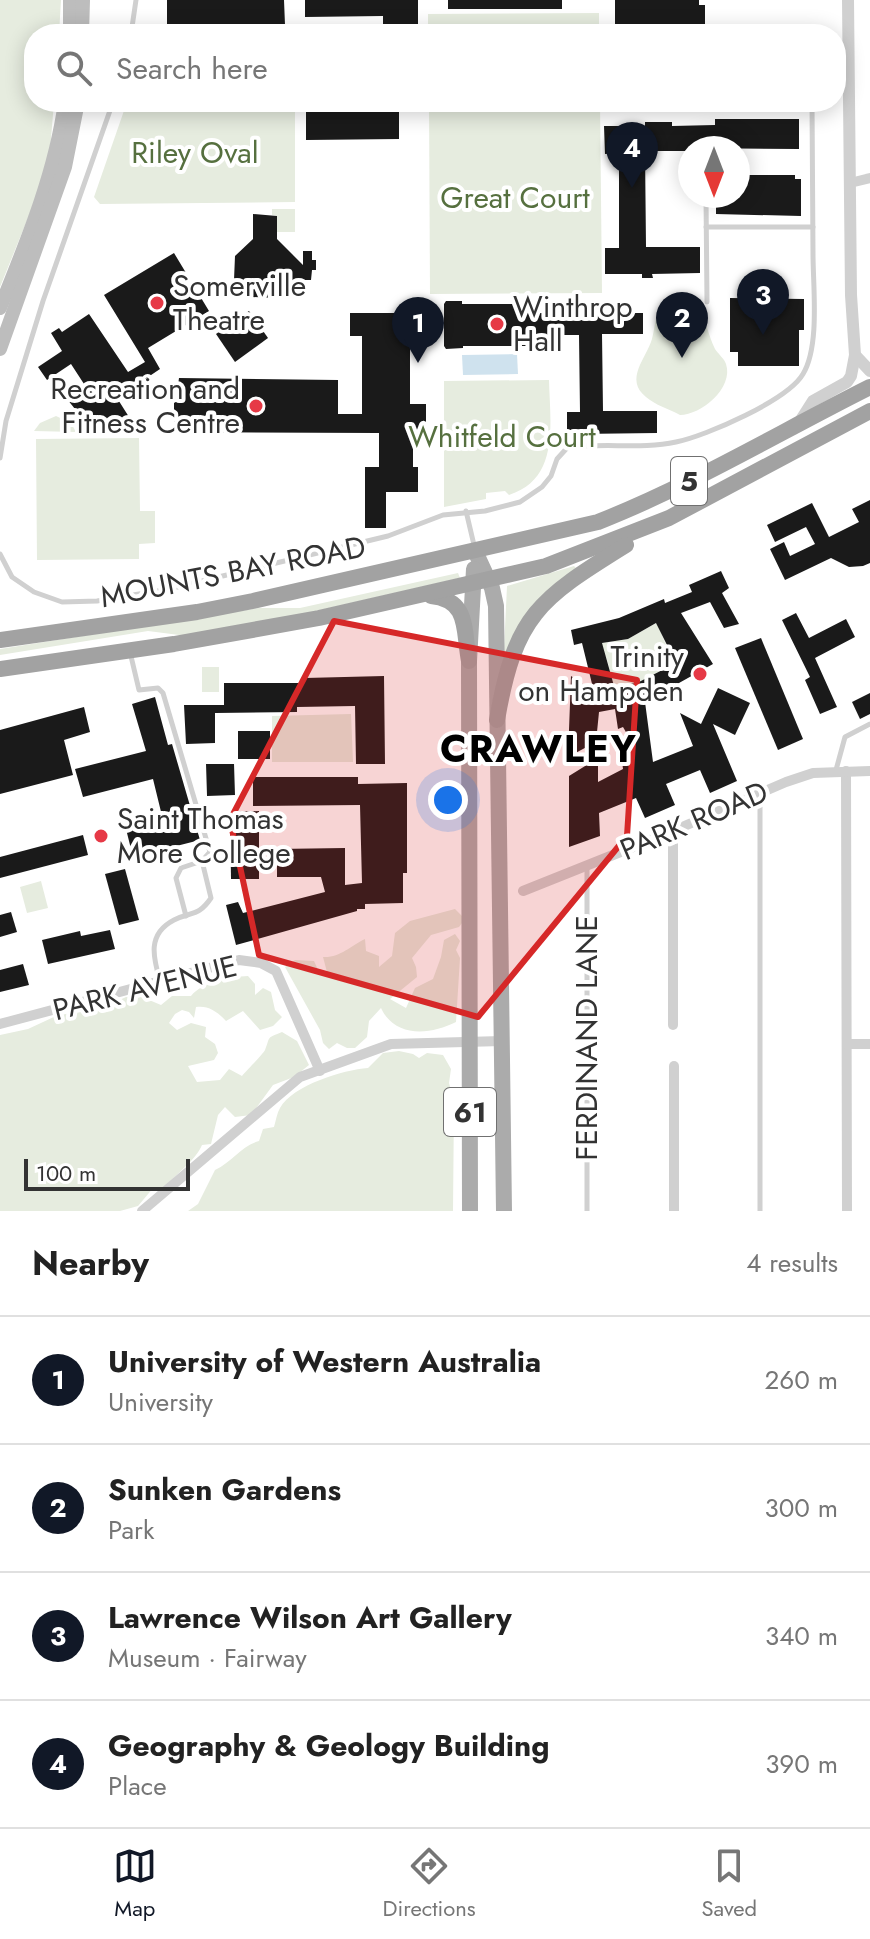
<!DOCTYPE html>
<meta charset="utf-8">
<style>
body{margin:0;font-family:Jost,sans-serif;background:#f2f2f2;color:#222}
.compass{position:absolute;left:678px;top:136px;width:72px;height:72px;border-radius:50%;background:#fff;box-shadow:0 4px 20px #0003;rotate:180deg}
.scale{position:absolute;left:24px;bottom:20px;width:166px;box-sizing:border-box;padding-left:8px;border:4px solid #333;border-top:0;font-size:22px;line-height:28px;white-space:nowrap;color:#333;-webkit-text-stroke:6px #fff;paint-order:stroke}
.you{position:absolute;left:448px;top:800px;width:28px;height:28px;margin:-20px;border:6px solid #fff;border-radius:50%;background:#1a73e8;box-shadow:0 0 0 12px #1a73e833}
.badge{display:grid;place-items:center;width:52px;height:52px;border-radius:50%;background:#111827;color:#fff;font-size:26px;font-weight:700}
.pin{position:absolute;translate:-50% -66px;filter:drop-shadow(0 2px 4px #0008)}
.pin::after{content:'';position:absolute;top:42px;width:28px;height:24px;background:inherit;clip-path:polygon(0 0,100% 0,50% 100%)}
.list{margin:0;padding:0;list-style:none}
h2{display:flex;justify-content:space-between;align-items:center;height:104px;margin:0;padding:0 32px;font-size:34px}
h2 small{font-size:26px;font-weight:400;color:#767676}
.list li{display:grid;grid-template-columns:52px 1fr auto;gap:24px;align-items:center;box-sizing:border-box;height:128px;padding:0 32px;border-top:2px solid #e0e0e0}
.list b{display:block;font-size:30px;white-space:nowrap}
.list p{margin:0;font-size:26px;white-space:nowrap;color:#767676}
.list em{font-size:26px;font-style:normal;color:#767676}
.icon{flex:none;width:44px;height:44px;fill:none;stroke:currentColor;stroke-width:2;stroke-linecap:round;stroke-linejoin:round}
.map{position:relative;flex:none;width:870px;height:1211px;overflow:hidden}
.search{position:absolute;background:#fff;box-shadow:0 4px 20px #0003;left:24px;right:24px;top:24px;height:88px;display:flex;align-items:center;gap:20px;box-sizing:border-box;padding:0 28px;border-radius:32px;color:#767676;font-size:30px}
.sheet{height:616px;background:#fff}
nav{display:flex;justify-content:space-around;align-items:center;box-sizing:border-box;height:112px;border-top:2px solid #e0e0e0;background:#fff;font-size:22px;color:#767676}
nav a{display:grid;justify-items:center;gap:4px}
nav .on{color:#111827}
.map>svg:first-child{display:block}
.green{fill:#e6ecdf}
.water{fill:#cfe2ee}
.building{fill:#1a1a1a;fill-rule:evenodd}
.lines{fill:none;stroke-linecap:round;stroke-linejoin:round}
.service{stroke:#d0d0d0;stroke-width:5}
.minor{stroke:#d0d0d0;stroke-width:10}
.tertiary{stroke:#d0d0d0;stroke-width:12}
.secondary{stroke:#bdbdbd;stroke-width:14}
.primary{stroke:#ababab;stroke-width:16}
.trunk{stroke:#a2a2a2;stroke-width:16}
.marked{fill:#d62828;fill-opacity:0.2;stroke:#d62828;stroke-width:6;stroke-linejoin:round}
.poi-dot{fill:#e63946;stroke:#fff;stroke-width:3}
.labels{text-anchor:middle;stroke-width:8;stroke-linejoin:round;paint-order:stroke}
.shield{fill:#fff;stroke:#707070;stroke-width:2}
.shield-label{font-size:28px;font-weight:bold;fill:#333}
.park-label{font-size:30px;fill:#56703f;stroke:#fff}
.poi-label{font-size:30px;fill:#333;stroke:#fff;text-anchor:start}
.street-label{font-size:30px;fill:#333;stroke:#fff}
.district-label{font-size:38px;font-weight:bold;letter-spacing:2px;fill:#000;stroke:#fff}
</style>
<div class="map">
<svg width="870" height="1211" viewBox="0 0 870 1211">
<rect width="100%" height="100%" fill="#fff"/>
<g class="green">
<polygon points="0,0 61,0 59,34 34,34 34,102 54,102 50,151 34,203 0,287"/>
<polygon points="599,13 599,34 428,34 428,14"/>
<rect x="303" y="27" width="75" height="7"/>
<polygon points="127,102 295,102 295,202 100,204 94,197"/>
<polygon points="429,102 600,102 602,293 430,294"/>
<polygon points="272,209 295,209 295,232 277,232 277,216 272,215"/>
<path d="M 669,306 C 709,308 702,320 715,349 C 718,354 724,358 726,364 C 734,388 701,415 680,415 C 669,409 655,405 646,397 C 624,379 646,359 652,339 C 654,331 655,322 657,314 Z"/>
<path d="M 549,380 C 550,423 560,479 509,495 L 505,491 L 486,493 L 486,499 L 444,507 L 444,381 Z"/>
<polygon points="56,416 71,423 76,432 34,431 40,423"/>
<polygon points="139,438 140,511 155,511 155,543 139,544 139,559 37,560 36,439"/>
<path d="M 574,566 L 577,569 C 532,600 518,618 503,670 L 507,586 Z"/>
<polygon points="458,573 460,578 307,613 187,636 148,631 0,655 0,649 259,608 300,608"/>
<path d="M 660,621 C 659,636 669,653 682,660 L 637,683 L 609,687 C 612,672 608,655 597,644 L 628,639 Z"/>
<rect x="202" y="667" width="17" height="25"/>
<polygon points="351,714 353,762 272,762 272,716"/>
<polygon points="41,881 48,908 27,913 20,887"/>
<path d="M 455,909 L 465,919 L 459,927 L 431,935 L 412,958 L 416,967 L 417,977 L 390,999 L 406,1008 L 415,988 L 433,979 L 441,957 L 444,940 L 455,934 L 460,941 L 456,950 L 460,958 L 456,1022 C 430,1035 395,1038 381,1008 L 369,1021 L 367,1037 L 355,1048 L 347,1048 L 337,1043 L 329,1049 L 323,1043 L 320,1030 L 285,967 L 295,960 L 314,961 L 319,972 L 327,972 L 323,957 C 340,958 350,946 365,939 L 366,951 L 379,956 L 379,967 L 392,956 L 395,933 L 410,921 Z"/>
<path d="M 248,976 L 255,984 L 255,995 L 263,988 L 271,992 L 275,1010 L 282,1017 L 273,1026 L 260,1030 L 243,1011 L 226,1021 C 218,1012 208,1005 196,1007 L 194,1018 L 189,1012 L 182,1010 L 175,1014 L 169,1023 L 177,1030 L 191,1023 L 206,1027 L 205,1037 L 215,1044 L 218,1053 L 214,1060 L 188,1066 L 197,1082 L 220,1080 L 229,1069 L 242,1076 C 247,1070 263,1054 265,1050 C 271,1036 265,1039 282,1032 L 297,1041 L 309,1065 L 294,1077 L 273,1085 L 251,1115 L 235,1117 L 225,1107 L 218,1115 L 211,1144 L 202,1145 C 196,1160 176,1174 165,1187 L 154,1187 L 138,1206 L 120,1211 L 0,1211 L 0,1035 L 28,1029 L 56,1016 L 109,1005 L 126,997 L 142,997 L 161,1005 L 172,996 L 191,996 C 203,981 230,977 248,976 Z"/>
<path d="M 399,1051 L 413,1054 L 419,1058 L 427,1053 L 443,1055 L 451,1069 L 449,1083 L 454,1102 L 453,1211 L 188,1211 L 198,1204 L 215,1170 C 232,1162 241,1146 259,1141 L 263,1129 L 274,1127 C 276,1120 277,1113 280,1108 C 293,1085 343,1070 368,1068 L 383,1053 Z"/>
</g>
<polygon class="water" points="517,354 518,374 463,375 462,355"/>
<g class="building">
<polygon points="167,0 284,0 285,25 221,25 220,34 167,34"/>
<polygon points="305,0 418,0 418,34 383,34 383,16 305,17"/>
<rect x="448" y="0" width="114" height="9"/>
<polygon points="615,0 699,0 699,5 705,5 705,34 615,34"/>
<polygon points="306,102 399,102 399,139 306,140"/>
<polygon points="715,119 799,119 799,149 690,148 690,151 645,151 646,247 700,247 700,273 652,274 653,278 642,278 642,274 605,274 605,248 619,248 619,153 605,154 604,126 645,126 645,122 672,122 672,126 715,125"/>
<polygon points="738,175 795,175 795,179 801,179 801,216 716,214 716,196 738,196"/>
<polygon points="253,214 277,216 277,239 303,265 303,251 312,251 312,260 316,260 316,270 312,270 311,280 294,280 277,298 252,297 234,280 235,256 253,239"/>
<polygon points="174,253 209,311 148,348 160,369 117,398 129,417 112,428 107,421 95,428 84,411 71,419 75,409 67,399 79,394 84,384 71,364 47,380 38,367 62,351 51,333 59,328 62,332 89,314 128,372 145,362 104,295"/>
<polygon points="730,298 804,299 804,330 799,330 799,366 738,366 738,352 730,352"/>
<polygon points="535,300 535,313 643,313 643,334 602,334 603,411 657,411 657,433 579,434 579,438 571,438 571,434 567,434 567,412 580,412 579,335 532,335 532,346 463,346 463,348 446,349 444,346 444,304 446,301 462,301 462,304 518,304 518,301"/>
<polygon points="249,311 268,338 235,362 216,334"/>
<polygon points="350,313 426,313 426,333 410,333 410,404 426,404 426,432 413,432 413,467 418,467 418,492 386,492 386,528 365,528 365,467 379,467 379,433 176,432 174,427 174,385 178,385 179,378 338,380 338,414 362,414 362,336 350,336"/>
<polygon points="870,500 870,563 863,566 849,567 831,558 785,580 770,549 784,542 790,556 815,544 806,527 775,542 767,525 812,503 829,537 859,522 852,509"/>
<path d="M 721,571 L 729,588 L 722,593 L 739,624 L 724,628 L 710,602 L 681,613 L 713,664 L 645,702 L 653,762 L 693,746 L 680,713 L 701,724 L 718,688 L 750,703 L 735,735 L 713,724 L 737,781 L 710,793 L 700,770 L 666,784 L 675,805 L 645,818 L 636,798 L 599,813 L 600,836 L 569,847 L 569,776 L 598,758 L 598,782 L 623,769 L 620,745 L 630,739 L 623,727 L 618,729 L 615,709 L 599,712 L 596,742 L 568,757 L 571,676 L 594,692 L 582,643 L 574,645 L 571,630 L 619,618 L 664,599 L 665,603 L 692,592 L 689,585 ZM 656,623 L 676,663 L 637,683 L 614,686 L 602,643 L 628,639 Z"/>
<polygon points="796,613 809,638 846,619 855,637 815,658 837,707 820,714 805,680 810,677 782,620"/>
<polygon points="761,638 803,739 778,750 735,648"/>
<polygon points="384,676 385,764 356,764 355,706 297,707 297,712 215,713 215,743 186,744 184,705 224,705 224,683 305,683 305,678"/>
<polygon points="870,693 870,714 860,719 852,702"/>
<polygon points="155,697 168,745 172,744 200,840 133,857 126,829 163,820 153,779 83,797 75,769 146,751 132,704"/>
<polygon points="84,707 90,732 64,740 73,775 0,794 0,730"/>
<rect x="238" y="731" width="32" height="28"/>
<polygon points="206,764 234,764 235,795 207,796"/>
<polygon points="253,777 358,777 358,784 407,783 407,873 403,873 403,903 365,904 365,909 357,909 357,911 236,945 226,905 238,902 243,913 325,892 321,877 277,877 277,849 345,848 345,885 362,883 360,805 253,806"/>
<polygon points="259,811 259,879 231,879 230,812"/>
<polygon points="83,835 88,855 0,878 0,857"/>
<polygon points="125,869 139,920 119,925 105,874"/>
<polygon points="11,912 17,932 0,937 0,915"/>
<polygon points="110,930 115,949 48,964 42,940 80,931 81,936"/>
<polygon points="23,964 29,985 0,992 0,970"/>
</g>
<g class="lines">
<g class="service">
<polyline points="131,34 136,0"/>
<polyline points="836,67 847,67"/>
<polyline points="706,196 707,302"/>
<polyline points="706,227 813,227"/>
<polyline points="0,458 6,421 43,301 113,102"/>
<polyline points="466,511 474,545"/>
<path d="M 0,554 L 12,577 L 34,592 L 62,602 L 97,601 L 169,589 L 388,536 L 443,515 L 485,511 L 520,502 L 542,487 L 551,476 L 557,459 L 567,448 C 603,442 640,450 676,442 C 706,436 788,400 803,374 C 820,346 813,287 813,254 C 813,203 812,153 812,102"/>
<path d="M 130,652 L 139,690 L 158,688 L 163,693 L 210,852 L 202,861 L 211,898 C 198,917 192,911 174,920 C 147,934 153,957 160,981"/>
<polyline points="836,770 845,737 870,724"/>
<polyline points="186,916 176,878 181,868 202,861"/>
<polyline points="587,1211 587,866"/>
<polyline points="760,1211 760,795"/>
</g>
<g class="minor">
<polyline points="850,183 870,178"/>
<polyline points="846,771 847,1211"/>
<polyline points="673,831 673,1025"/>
<polyline points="523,891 673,831 786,782 813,773 870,771"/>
<polyline points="0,1024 239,960 261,963 276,971 320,1071"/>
<polyline points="847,1044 870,1044"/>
<polyline points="674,1066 674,1211"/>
<polyline points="142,1211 300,1077 391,1044 502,1041"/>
</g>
<g class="tertiary">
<polyline points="855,355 870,371"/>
<polyline points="799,423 813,401 847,382 851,376 855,355 851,295 848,0"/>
</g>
<g class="secondary">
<polyline points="70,34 70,0"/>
<polyline points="82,34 83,0"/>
<path d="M 0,308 C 27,241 55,174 65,102"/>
<polyline points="0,349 65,167 78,102"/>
</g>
<g class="primary">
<polyline points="475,551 492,588 496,606 504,1211"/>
<polyline points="470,1211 469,661 474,569"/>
</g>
<g class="trunk">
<path d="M 431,596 C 470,600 463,630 469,661"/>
<path d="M 0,640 L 197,612 L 253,601 L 598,522 C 692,485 780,432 870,387"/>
<polyline points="0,669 174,644 319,618 546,566 669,518 870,411"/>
<path d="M 497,720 C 515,615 539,599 626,545"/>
</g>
</g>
<path class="marked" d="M 334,621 L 637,680 L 627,836 L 478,1017 L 259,955 L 230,820 Z"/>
<g class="poi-dot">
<circle cx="157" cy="303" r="8"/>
<circle cx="497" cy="324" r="8"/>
<circle cx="256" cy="406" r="8"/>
<circle cx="700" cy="674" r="8"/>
<circle cx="101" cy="836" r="8"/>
</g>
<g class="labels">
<g class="shield">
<rect x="671" y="457" width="36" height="48" rx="6"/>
<rect x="444" y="1088" width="52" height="48" rx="6"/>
</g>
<g class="shield-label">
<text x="689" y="491">5</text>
<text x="470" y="1122">61</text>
</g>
<g class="park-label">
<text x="195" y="163">Riley Oval</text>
<text x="515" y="208">Great Court</text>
<text x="502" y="447">Whitfeld Court</text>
</g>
<g class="poi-label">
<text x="173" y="296">Somerville<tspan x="173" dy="34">Theatre</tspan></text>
<text x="513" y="317">Winthrop<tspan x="513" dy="34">Hall</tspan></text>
<text x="240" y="399" text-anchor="end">Recreation and<tspan x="240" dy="34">Fitness Centre</tspan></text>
<text x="684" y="667" text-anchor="end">Trinity<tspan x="684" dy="34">on Hampden</tspan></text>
<text x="117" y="829">Saint Thomas<tspan x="117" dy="34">More College</tspan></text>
</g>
<g class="street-label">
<text transform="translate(233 572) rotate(-11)" y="10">MOUNTS BAY ROAD</text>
<text transform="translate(694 821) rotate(-23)" y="10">PARK ROAD</text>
<text transform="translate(145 988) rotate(-14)" y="10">PARK AVENUE</text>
<text transform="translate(587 1038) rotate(-90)" y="10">FERDINAND LANE</text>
</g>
<g class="district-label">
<text x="539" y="762">CRAWLEY</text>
</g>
</g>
</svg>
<svg class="compass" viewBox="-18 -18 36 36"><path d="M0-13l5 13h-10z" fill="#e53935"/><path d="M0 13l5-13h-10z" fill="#767676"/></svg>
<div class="scale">100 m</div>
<div class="you"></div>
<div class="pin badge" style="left:418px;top:363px">1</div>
<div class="pin badge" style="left:682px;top:358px">2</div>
<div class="pin badge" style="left:763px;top:335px">3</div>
<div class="pin badge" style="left:632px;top:188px">4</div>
<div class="search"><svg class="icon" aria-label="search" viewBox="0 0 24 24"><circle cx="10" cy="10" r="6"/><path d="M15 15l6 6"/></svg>Search here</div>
</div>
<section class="sheet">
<h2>Nearby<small>4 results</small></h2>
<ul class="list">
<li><span class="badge">1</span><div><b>University of Western Australia</b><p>University</p></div><em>260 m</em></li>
<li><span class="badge">2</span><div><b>Sunken Gardens</b><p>Park</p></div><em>300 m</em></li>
<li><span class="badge">3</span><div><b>Lawrence Wilson Art Gallery</b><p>Museum · Fairway</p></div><em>340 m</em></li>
<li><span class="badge">4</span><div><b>Geography &amp; Geology Building</b><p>Place</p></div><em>390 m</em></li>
</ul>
</section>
<nav>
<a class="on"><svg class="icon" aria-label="map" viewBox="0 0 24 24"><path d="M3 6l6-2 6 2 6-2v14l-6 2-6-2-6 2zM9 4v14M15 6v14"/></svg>Map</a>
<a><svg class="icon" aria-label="directions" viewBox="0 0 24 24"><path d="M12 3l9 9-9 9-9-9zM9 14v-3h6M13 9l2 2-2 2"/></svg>Directions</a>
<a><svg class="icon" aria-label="saved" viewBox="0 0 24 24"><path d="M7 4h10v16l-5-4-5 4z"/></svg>Saved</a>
</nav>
